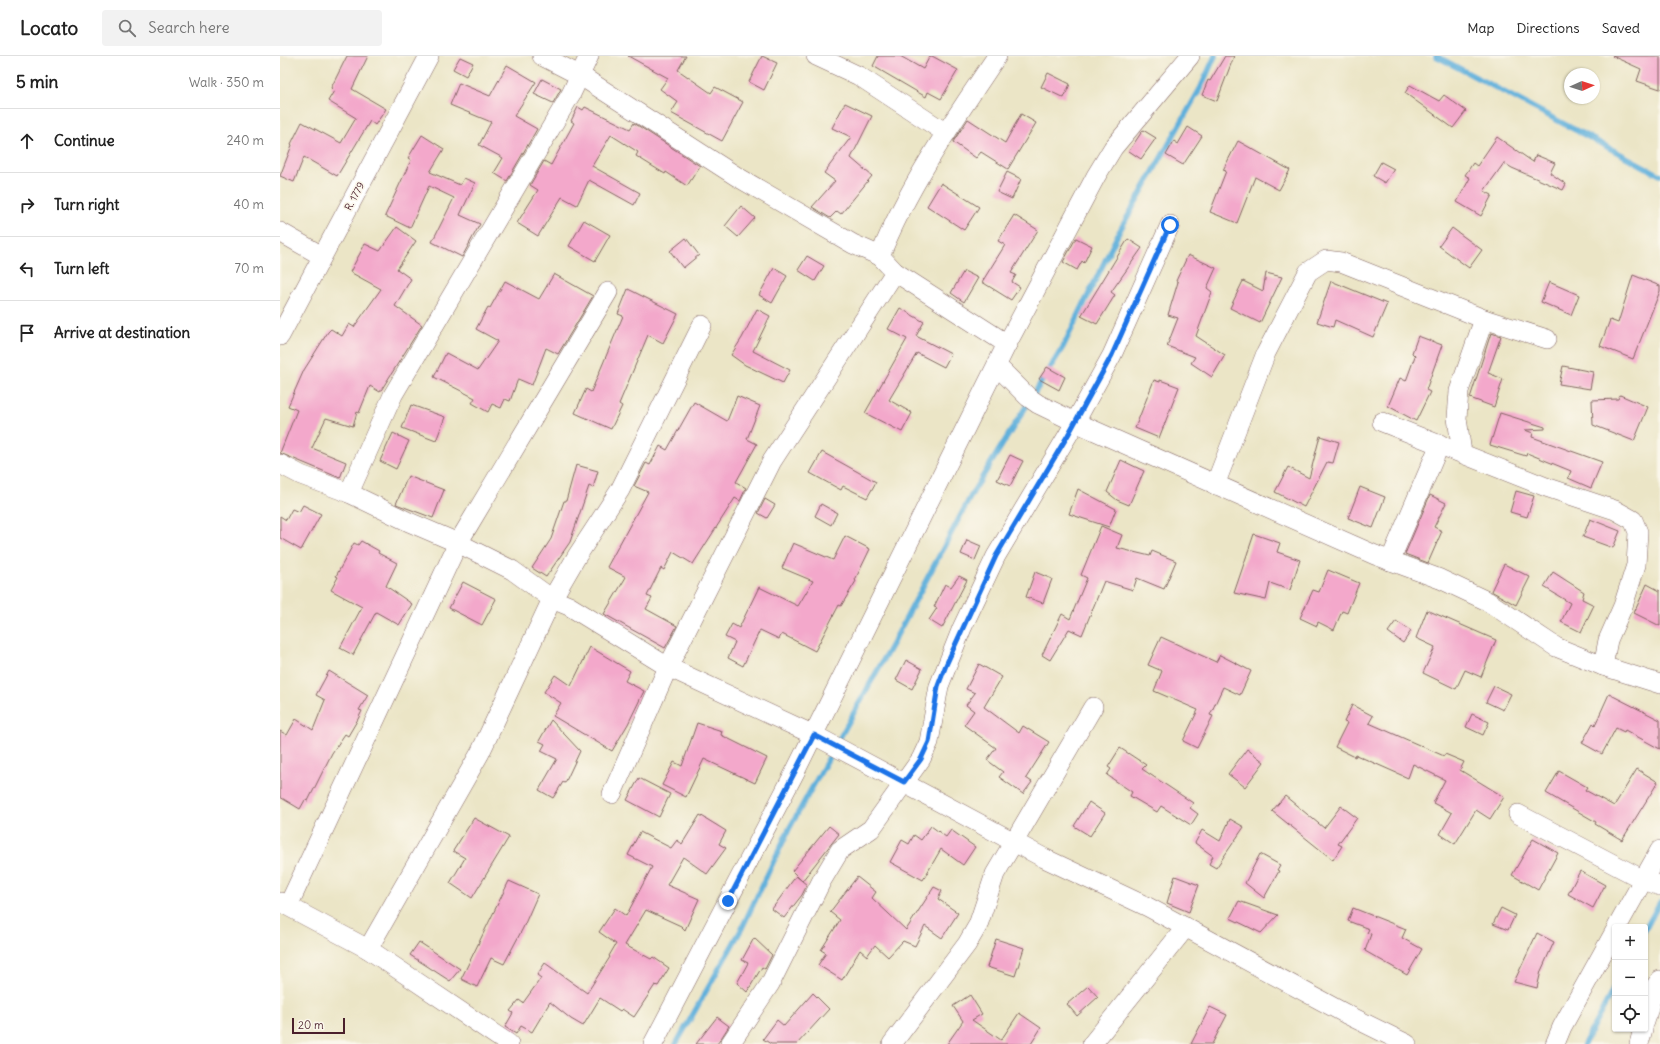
<!DOCTYPE html>
<meta charset="utf-8">
<style>
body{margin:0;font-family:Delius,sans-serif;background:#f2f2f2;color:#222}
.controls{position:absolute;right:12px;bottom:12px;display:grid;overflow:hidden;border-radius:4px;box-shadow:0 1px 3px #0004}
.controls button{width:36px;height:36px;display:grid;place-items:center;padding:0;border:0;border-bottom:1px solid #e0e0e0;background:#fff;color:#222;font:20px sans-serif}
.compass{position:absolute;left:1284px;top:12px;width:36px;height:36px;border-radius:50%;background:#fff;box-shadow:0 1px 3px #0004;rotate:87deg}
.scale{position:absolute;left:12px;bottom:10px;width:53px;box-sizing:border-box;padding-left:4px;border:2px solid #4a1f2b;border-top:0;font-size:11px;line-height:14px;white-space:nowrap;color:#4a1f2b;-webkit-text-stroke:3px #fbf7ec;paint-order:stroke}
.stop{position:absolute;width:12px;height:12px;margin:-9px;border:3px solid #1a73e8;border-radius:50%;background:#fff}
.stop.end{background:#1a73e8;border-color:#fff;box-shadow:0 1px 4px #0008}
.list{margin:0;padding:0;list-style:none}
h2{display:flex;justify-content:space-between;align-items:center;height:52px;margin:0;padding:0 16px;font-size:17px}
h2 small{font-size:13px;font-weight:400;color:#767676}
.list li{display:grid;grid-template-columns:26px 1fr auto;gap:12px;align-items:center;box-sizing:border-box;height:64px;padding:0 16px;border-top:1px solid #e0e0e0}
.list b{display:block;font-size:15px;white-space:nowrap}
.list em{font-size:13px;font-style:normal;color:#767676}
.icon{flex:none;width:22px;height:22px;fill:none;stroke:currentColor;stroke-width:2;stroke-linecap:round;stroke-linejoin:round}
.map{position:relative;flex:none;width:1380px;height:988px;overflow:hidden}
header{display:flex;align-items:center;gap:24px;box-sizing:border-box;height:56px;padding:0 20px;background:#fff;border-bottom:1px solid #e0e0e0}
header strong{font-size:19px}
nav{display:flex;gap:22px;margin-inline-start:auto;font-size:14px}
.search{width:280px;height:36px;background:#f2f2f2;display:flex;align-items:center;gap:10px;box-sizing:border-box;padding:0 14px;border-radius:4px;color:#767676;font-size:15px}
main{display:flex}
aside{flex:1;background:#fff}
.map>svg:first-child{display:block}
.lines{fill:none;stroke-linecap:round;stroke-linejoin:round}
.stream{stroke:#61b0db;stroke-width:5.5}
.building{fill:#f3a8cb}
.street-casing{stroke:#826461;stroke-width:20}
.street{stroke:#fff;stroke-width:19}
.route{stroke:#1a73e8;stroke-width:5}
.labels{text-anchor:middle;stroke-width:3.5;stroke-linejoin:round;paint-order:stroke}
.street-label{font-size:10px;fill:#4a1f2b;stroke:#fbf7ec}
</style>
<header>
<strong>Locato</strong>
<div class="search"><svg class="icon" aria-label="search" viewBox="0 0 24 24"><circle cx="10" cy="10" r="6"/><path d="M15 15l6 6"/></svg>Search here</div>
<nav><a>Map</a><a>Directions</a><a>Saved</a></nav>
</header>
<main>
<aside>
<h2>5 min<small>Walk · 350 m</small></h2>
<ul class="list">
<li><svg class="icon" aria-label="ahead" viewBox="0 0 24 24"><path d="M12 20V5M6 11l6-6 6 6"/></svg><div><b>Continue</b></div><em>240 m</em></li>
<li><svg class="icon" aria-label="right" viewBox="0 0 24 24"><path d="M7 20v-9h11M14 6l5 5-5 5"/></svg><div><b>Turn right</b></div><em>40 m</em></li>
<li><svg class="icon" aria-label="left" viewBox="0 0 24 24"><path d="M17 20v-9H6M10 6l-5 5 5 5"/></svg><div><b>Turn left</b></div><em>70 m</em></li>
<li><svg class="icon" aria-label="arrive" viewBox="0 0 24 24"><path d="M6 21V4h12l-3 4 3 4H6"/></svg><div><b>Arrive at destination</b></div></li>
</ul>
</aside>
<div class="map">
<svg width="1380" height="988" viewBox="0 0 1380 988">
<rect width="100%" height="100%" fill="#fbf7ec"/>
<filter id="ink" filterUnits="userSpaceOnUse"><feTurbulence type="fractalNoise" baseFrequency=".025" numOctaves="2"/><feDisplacementMap in="SourceGraphic" scale="8" xChannelSelector="R" yChannelSelector="G"/><feConvolveMatrix kernelMatrix="1 2 1 2 8 2 1 2 1" color-interpolation-filters="sRGB"/></filter>
<filter id="wash" filterUnits="userSpaceOnUse"><feTurbulence type="fractalNoise" baseFrequency=".012" numOctaves="4" result="noise"/><feDisplacementMap in="SourceGraphic" scale="16" xChannelSelector="R" yChannelSelector="G"/><feGaussianBlur stdDeviation="0.9" result="paint"/><feColorMatrix in="noise" values="0 0 0 0 0 0 0 0 0 0 0 0 0 0 0 0 0 1.4 0 .05"/><feComposite in="paint" operator="in"/></filter>
<g filter="url(#wash)">
<rect width="100%" height="100%" fill="#ebe5c6"/>
<g class="lines">
<g class="stream">
<polyline points="1156,0 1380,119"/>
<polyline points="1365,874 1380,846"/>
<polyline points="396,988 461,874 509,773 616,581 693,436 783,291 839,176 921,31 935,0"/>
<polyline points="1304,988 1335,930"/>
</g>
</g>
<g id="blocks">
<g class="building">
<polygon points="67,0 88,0 72,33 106,53 95,69 90,65 57,120 24,101 14,126 0,120 12,89 11,88 22,66 61,87 76,62 48,45 54,35 51,32"/>
<polygon points="348,0 406,0 398,14 431,37 435,31 463,46 442,85 391,57 398,46 380,33 388,22"/>
<polygon points="482,0 497,7 484,34 469,26"/>
<polygon points="598,0 620,0 643,13 650,0 652,0 678,14 661,43 648,36 646,41 593,10"/>
<polygon points="945,0 954,0 937,45 922,39 928,24 930,25"/>
<polygon points="1332,0 1380,0 1380,33 1357,25 1361,13"/>
<polygon points="180,1 193,7 186,20 173,13"/>
<polygon points="227,9 256,26 234,60 257,73 227,125 214,117 223,102 199,89 211,66 170,49 179,27 210,40"/>
<polygon points="768,17 790,28 784,42 761,31"/>
<polygon points="262,23 281,33 273,47 254,38"/>
<polygon points="1130,29 1159,45 1164,39 1186,55 1173,72 1125,37"/>
<polygon points="565,47 592,60 571,102 592,120 561,158 557,155 550,162 532,151 555,125 544,117 571,81 552,72"/>
<polygon points="298,51 303,54 305,51 350,73 354,67 420,110 407,130 386,116 385,118 356,100 358,96 331,79 312,110 360,137 354,149 309,124 297,149 282,141 258,180 237,167 258,134 250,129 264,105 271,109 294,67 291,65"/>
<polygon points="741,58 756,67 728,113 701,96 696,102 673,86 688,63 725,87"/>
<polygon points="908,71 922,80 903,109 886,99 894,85 898,88"/>
<polygon points="863,74 876,82 861,103 849,95"/>
<polygon points="142,79 164,93 150,116 180,129 184,122 195,127 180,159 200,168 182,201 152,186 174,142 149,130 130,172 105,160 131,104 128,102"/>
<polygon points="1217,81 1253,106 1256,99 1275,107 1270,117 1286,128 1283,134 1232,112 1224,107 1204,135 1212,139 1201,160 1177,146 1190,122 1185,119 1193,107 1197,110"/>
<polygon points="958,85 1010,114 999,134 975,121 957,167 930,156 946,115 943,114"/>
<polygon points="1101,106 1114,113 1105,127 1093,120"/>
<polygon points="727,116 741,123 732,143 717,136"/>
<polygon points="661,127 699,151 684,174 647,150"/>
<polygon points="461,150 475,162 458,181 445,170"/>
<polygon points="734,159 758,174 731,217 736,219 732,226 740,231 731,244 702,226 725,189 718,185"/>
<polygon points="304,164 330,179 315,205 289,190"/>
<polygon points="117,171 136,185 117,213 131,223 115,250 142,269 100,336 90,330 79,357 77,356 73,370 46,362 32,392 66,406 60,422 0,397 17,354 8,350 24,314 48,276 51,273 62,280 69,268 74,271 101,233 70,216 85,188 100,195"/>
<polygon points="1172,172 1202,194 1189,212 1159,190"/>
<polygon points="406,182 419,199 403,212 390,195"/>
<polygon points="796,182 812,190 804,207 802,205 797,214 783,206"/>
<polygon points="848,183 862,192 831,236 835,239 817,268 801,260"/>
<polygon points="908,199 936,212 927,232 932,236 916,280 945,299 932,321 911,307 915,301 887,290 898,262 888,259 898,226 896,225"/>
<polygon points="527,200 544,210 535,225 518,214"/>
<polygon points="494,212 507,220 492,247 479,239"/>
<polygon points="684,215 698,222 684,246 671,237"/>
<polygon points="986,217 1002,221 980,267 950,252 963,225 983,235"/>
<polygon points="274,218 313,240 278,298 266,292 252,329 238,323 230,345 225,343 221,352 212,348 208,356 192,347 195,342 154,321 166,297 198,314 218,285 196,273 208,251 210,252 225,225 259,243"/>
<polygon points="1353,219 1380,230 1380,235 1353,303 1320,290 1330,264 1338,267"/>
<polygon points="1051,225 1107,248 1093,281 1055,264 1053,271 1037,266"/>
<polygon points="1269,226 1299,239 1291,259 1261,246"/>
<polygon points="348,233 398,258 383,287 368,279 339,348 342,350 331,373 295,357 306,333 311,336 343,260 338,258"/>
<polygon points="620,252 644,266 636,280 671,298 664,311 637,297 609,344 632,357 622,376 585,357 627,283 608,273"/>
<polygon points="477,253 490,260 473,295 510,314 503,327 465,309 451,299 462,282"/>
<polygon points="1211,277 1221,280 1208,317 1223,323 1214,351 1190,342"/>
<polygon points="1138,280 1162,289 1146,334 1150,336 1136,365 1108,350 1120,322 1126,325 1135,300 1132,297"/>
<polygon points="1283,310 1313,316 1310,333 1279,328"/>
<polygon points="767,311 785,321 779,334 759,323"/>
<polygon points="874,324 880,326 880,324 899,331 879,382 855,372"/>
<polygon points="1340,339 1368,351 1354,385 1313,369 1312,344 1338,343"/>
<polygon points="457,340 480,350 467,383 477,388 456,426 466,432 460,445 455,442 413,508 393,496 384,514 381,512 367,540 372,542 366,553 397,570 385,592 324,558 346,521 327,511 368,436 354,430 366,407 370,409 380,390 387,394 414,346 447,365"/>
<polygon points="131,349 165,361 156,385 122,372"/>
<polygon points="1220,357 1265,371 1265,373 1245,374 1253,377 1252,381 1322,406 1311,432 1288,422 1291,415 1247,397 1246,400 1210,389"/>
<polygon points="113,377 129,385 116,413 100,405"/>
<polygon points="1040,380 1059,386 1053,407 1047,406 1024,451 995,436 1008,411 1029,422"/>
<polygon points="542,396 596,426 587,442 563,430 561,434 530,417"/>
<polygon points="730,399 743,405 730,430 717,424"/>
<polygon points="841,404 864,415 849,449 837,444 827,436"/>
<polygon points="296,409 318,415 313,432 309,430 290,486 266,521 252,512 271,483 284,445 286,445"/>
<polygon points="128,420 164,434 153,462 116,448"/>
<polygon points="1080,431 1105,441 1093,472 1068,462"/>
<polygon points="798,433 836,453 829,471 789,458"/>
<polygon points="1236,435 1254,440 1247,461 1230,456"/>
<polygon points="1150,439 1166,447 1154,471 1162,475 1148,507 1125,498"/>
<polygon points="485,443 495,449 487,462 478,457"/>
<polygon points="541,448 557,457 551,469 535,460"/>
<polygon points="23,449 41,458 21,494 0,482 0,460 6,464 12,453 19,456"/>
<polygon points="1310,463 1340,475 1333,492 1303,481"/>
<polygon points="821,470 842,479 837,492 870,500 872,495 896,505 884,533 857,522 853,534 824,525 802,579 789,573 770,604 762,599 782,558 790,563 807,522 801,519"/>
<polygon points="974,478 1000,487 997,496 1020,504 1010,534 990,527 986,544 954,537"/>
<polygon points="565,480 590,493 575,524 576,525 561,550 559,549 535,595 502,578 499,583 480,574 463,610 448,602 455,586 445,581 452,568 459,572 479,531 518,550 533,525 502,512 513,487 553,504"/>
<polygon points="687,484 701,490 695,504 681,498"/>
<polygon points="81,485 99,495 98,497 117,507 106,530 132,548 119,569 96,556 73,599 60,592 82,551 51,534 58,521 56,520 74,487 78,489"/>
<polygon points="1224,508 1250,521 1236,549 1211,535"/>
<polygon points="1048,514 1079,527 1067,557 1062,555 1054,574 1038,566 1037,570 1020,562 1033,534 1039,536"/>
<polygon points="755,516 772,523 763,547 746,541"/>
<polygon points="1273,516 1304,536 1302,543 1314,549 1301,576 1281,566 1290,547 1264,531"/>
<polygon points="679,520 687,524 662,572 649,564 657,552 654,551 665,528 671,531"/>
<polygon points="183,526 216,543 202,569 169,552"/>
<polygon points="1367,528 1380,535 1380,570 1354,557"/>
<polygon points="1147,554 1216,584 1201,621 1185,614 1176,633 1143,617 1155,591 1136,582"/>
<polygon points="1116,565 1131,575 1123,587 1108,576"/>
<polygon points="881,581 936,606 940,599 971,615 960,639 943,631 930,659 933,660 917,692 903,685 918,654 874,635 882,615 868,609"/>
<polygon points="310,591 350,615 345,625 364,635 348,668 332,695 273,660 281,647 264,636 275,619 291,630"/>
<polygon points="626,604 642,613 632,633 616,624"/>
<polygon points="699,608 722,621 704,651 739,677 743,670 769,686 746,722 752,726 743,738 719,721 723,716 707,704 716,692 684,669 694,655 686,649 695,637 686,633"/>
<polygon points="49,615 88,639 79,654 82,655 78,663 68,680 65,678 52,697 28,745 25,744 20,753 0,741 0,675 7,679 16,663 33,674 45,644 36,639"/>
<polygon points="1214,630 1231,638 1223,654 1206,646"/>
<polygon points="1329,638 1380,664 1380,693 1345,674 1344,676 1336,672 1322,698 1302,687 1313,667 1315,669"/>
<polygon points="1072,649 1093,660 1089,667 1164,700 1165,698 1184,706 1180,714 1224,741 1210,763 1196,754 1175,788 1160,778 1172,757 1153,747 1165,724 1133,708 1128,722 1076,699 1075,701 1055,691 1067,667 1064,666"/>
<polygon points="1192,658 1209,666 1203,679 1186,671"/>
<polygon points="271,664 300,695 285,727 283,726 273,742 259,734 277,703 261,695 265,688 259,685"/>
<polygon points="417,667 442,675 441,679 487,702 475,727 424,703 406,741 382,729 394,706 402,710"/>
<polygon points="840,692 866,709 862,713 913,747 910,752 918,758 911,769 881,750 877,756 850,740 852,736 827,719 831,713 828,711"/>
<polygon points="967,693 984,706 965,731 948,718"/>
<polygon points="1357,713 1378,726 1342,784 1315,768 1316,766 1266,737 1279,715 1307,731 1305,734 1334,750"/>
<polygon points="359,722 390,738 379,761 347,744"/>
<polygon points="1005,740 1044,772 1061,750 1077,762 1058,788 1062,790 1053,804 992,755"/>
<polygon points="809,746 825,757 810,780 794,770"/>
<polygon points="420,759 446,775 439,788 446,792 427,818 403,801 387,829 419,843 405,874 401,870 366,854 345,889 371,903 373,901 389,912 378,930 375,929 354,961 342,953 340,955 320,942 303,970 291,963 270,946 252,976 241,970 236,978 225,971 233,957 230,955 239,944 243,947 261,922 257,919 265,907 307,937 330,901 329,900 336,888 319,876 335,852 346,860 372,811 348,799 360,776 391,792 397,784 402,788"/>
<polygon points="194,762 229,781 192,842 170,827 185,802 173,795"/>
<polygon points="950,763 964,771 936,812 929,808 933,800 915,787 922,774 940,785"/>
<polygon points="549,770 559,778 522,825 512,815"/>
<polygon points="651,770 666,781 671,774 695,791 683,809 661,793 643,824 610,806 622,784 629,788 634,779 641,784"/>
<polygon points="1253,783 1278,797 1258,834 1232,819"/>
<polygon points="980,798 1000,809 997,814 999,815 984,842 965,827"/>
<polygon points="1300,815 1325,829 1313,852 1288,838"/>
<polygon points="516,820 527,829 522,839 504,862 492,853"/>
<polygon points="895,820 919,829 909,856 887,847"/>
<polygon points="577,821 596,836 592,842 626,874 654,831 662,835 658,843 678,857 662,882 645,870 635,890 623,885 608,901 595,889 587,900 580,894 562,924 538,909 546,897 541,894 560,864 550,856"/>
<polygon points="229,825 258,838 243,872 224,908 211,902 197,931 181,923"/>
<polygon points="959,845 998,859 981,877 950,862"/>
<polygon points="1073,852 1126,873 1122,882 1142,893 1127,919 1085,895 1091,878 1087,877 1089,873 1068,865"/>
<polygon points="1221,852 1235,859 1228,874 1213,868"/>
<polygon points="1257,877 1274,886 1261,915 1257,932 1234,926"/>
<polygon points="474,882 492,899 485,913 482,911 467,936 457,927 468,907 462,904"/>
<polygon points="716,883 744,892 735,920 707,911"/>
<polygon points="139,886 180,913 170,925 130,899"/>
<polygon points="808,930 818,941 797,960 787,948"/>
<polygon points="533,937 549,953 517,988 491,988 483,983 497,964 504,970"/>
<polygon points="690,939 702,958 692,964 721,984 739,957 761,972 751,988 667,988 683,965 673,950"/>
<polygon points="930,951 947,959 932,988 911,988"/>
<polygon points="437,961 449,970 440,984 437,988 416,988"/>
</g>
</g>
</g>
<g filter="url(#ink)">
<use href="#blocks" fill-opacity="0" stroke="#826461" stroke-width="1"/>
<g class="lines">
<g class="street-casing">
<g id="street">
<polyline points="262,0 301,20 456,120 573,188 600,200 615,216 727,288"/>
<polyline points="536,0 579,20 666,77"/>
<polyline points="0,176 42,200"/>
<path d="M 600,200 C 629,128 674,64 717,0"/>
<polyline points="0,280 149,0"/>
<polyline points="717,310 748,341 758,348 795,366 1095,499 1160,523 1207,545 1276,591 1323,610 1380,628"/>
<polyline points="1102,366 1266,431 1335,454 1353,464 1358,476 1356,509 1343,550 1328,584 1323,610"/>
<polyline points="1182,397 1177,362 1179,335 1204,263"/>
<polyline points="0,408 21,419 69,437 129,466 178,487 232,514 272,543 289,550 388,611 534,679 764,802 868,851 1066,958 1127,988"/>
<polyline points="935,429 986,297 1028,216 1046,204 1061,206 1204,263 1267,283"/>
<polyline points="69,437 113,339 291,38 309,0"/>
<polyline points="1110,505 1160,388"/>
<polyline points="332,738 388,611 492,405 615,216"/>
<polyline points="1238,758 1364,824 1380,830"/>
<polyline points="0,846 88,893 229,988"/>
<polyline points="8,850 178,487 328,236"/>
<polyline points="1337,871 1380,794"/>
<polyline points="88,893 200,697 272,543 297,500 340,434 422,269"/>
<polyline points="1365,966 1374,932 1380,924"/>
<polyline points="373,988 515,716 727,288 816,120 833,92 910,0"/>
<polyline points="450,988 490,928 542,824 560,794 591,773 641,703 649,686 659,630 682,572 716,500 788,379 832,299 890,169"/>
<polyline points="612,988 687,888 698,869 715,818 813,651"/>
<polyline points="812,988 906,871"/>
<polyline points="1275,988 1282,971 1335,875"/>
<polyline points="1359,988 1363,973"/>
</g>
</g>
<use href="#street" class="street"/>
</g>
</g>
<g class="lines" filter="url(#ink)">
<polyline class="route" points="448,845 534,679 624,726 641,703 649,686 658,630 666,609 716,500 788,379 832,299 890,169"/>
</g>
<g class="labels">
<g class="street-label">
<text transform="translate(74 140) rotate(-62)" y="4">R. 1779</text>
</g>
</g>
</svg>
<div class="controls">
<button>+</button>
<button>−</button>
<button><svg class="icon" aria-label="locate" viewBox="0 0 24 24"><circle cx="12" cy="12" r="6"/><path d="M12 2v4M12 18v4M2 12h4M18 12h4"/></svg></button>
</div>
<svg class="compass" viewBox="-18 -18 36 36"><path d="M0-13l5 13h-10z" fill="#e53935"/><path d="M0 13l5-13h-10z" fill="#767676"/></svg>
<div class="scale">20 m</div>
<div class="stop" style="left:890px;top:169px"></div>
<div class="stop end" style="left:448px;top:845px"></div>
</div>
</main>
